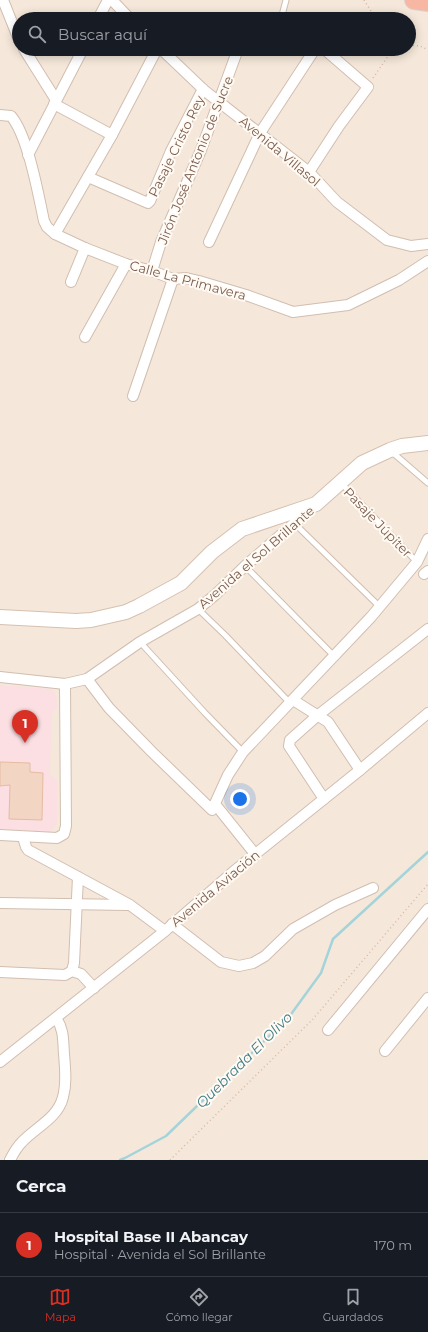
<!DOCTYPE html>
<html lang="es">
<meta charset="utf-8">
<style>
body{margin:0;font-family:Montserrat,sans-serif;background:#20242c;color:#f1f3f6}
.you{position:absolute;left:240px;top:799px;width:14px;height:14px;margin:-10px;border:3px solid #fff;border-radius:50%;background:#1a73e8;box-shadow:0 0 0 6px #1a73e833}
.badge{display:grid;place-items:center;width:26px;height:26px;border-radius:50%;background:#d93025;color:#fff;font-size:13px;font-weight:700}
.pin{position:absolute;translate:-50% -33px;filter:drop-shadow(0 1px 2px #0008)}
.pin::after{content:'';position:absolute;top:21px;width:14px;height:12px;background:inherit;clip-path:polygon(0 0,100% 0,50% 100%)}
.list{margin:0;padding:0;list-style:none}
h2{display:flex;justify-content:space-between;align-items:center;height:52px;margin:0;padding:0 16px;font-size:17px}
h2 small{font-size:13px;font-weight:400;color:#9ea1a6}
.list li{display:grid;grid-template-columns:26px 1fr auto;gap:12px;align-items:center;box-sizing:border-box;height:64px;padding:0 16px;border-top:1px solid #363941}
.list b{display:block;font-size:15px;white-space:nowrap}
.list p{margin:0;font-size:13px;white-space:nowrap;color:#9ea1a6}
.list em{font-size:13px;font-style:normal;color:#9ea1a6}
.icon{flex:none;width:22px;height:22px;fill:none;stroke:currentColor;stroke-width:2;stroke-linecap:round;stroke-linejoin:round}
.map{position:relative;flex:none;width:428px;height:1160px;overflow:hidden}
.search{position:absolute;background:#171b24;box-shadow:0 2px 10px #0003;left:12px;right:12px;top:12px;height:44px;display:flex;align-items:center;gap:10px;box-sizing:border-box;padding:0 14px;border-radius:22px;color:#9ea1a6;font-size:15px}
.sheet{height:116px;background:#171b24}
nav{display:flex;justify-content:space-around;align-items:center;box-sizing:border-box;height:56px;border-top:1px solid #363941;background:#171b24;font-size:11px;color:#9ea1a6}
nav a{display:grid;justify-items:center;gap:2px}
nav .on{color:#d93025}
.map>svg:first-child{display:block}
.residential{fill:#f5e8da;fill-rule:evenodd}
.medical{fill:#fbdfe3}
.lines{fill:none;stroke-linecap:round;stroke-linejoin:round}
.stream{stroke:#a5d3da;stroke-width:2.5}
.building{fill:#f3d5c3;stroke:#e6bba3}
.lane-casing{stroke:#d1beb0;stroke-width:7}
.street-casing{stroke:#d1beb0;stroke-width:12}
.secondary-casing{stroke:#d6c0b0;stroke-width:16}
.highway-casing{stroke:#dad1cd;stroke-width:20}
.path{stroke:#d9b8a5;stroke-width:1.5;stroke-dasharray:1 3;stroke-linecap:butt}
.lane{stroke:#fff;stroke-width:5}
.street{stroke:#fff;stroke-width:10}
.secondary{stroke:#fff;stroke-width:14}
.highway{stroke:#f7b7a3;stroke-width:18}
.labels{text-anchor:middle;stroke-width:4;stroke-linejoin:round;paint-order:stroke}
.street-label{font-size:13px;fill:#7a5c4d;stroke:#fffaf3}
.water-label{font-size:14px;font-style:italic;fill:#437c86;stroke:#fffaf3}
</style>
<div class="map">
<svg width="428" height="1160" viewBox="0 0 428 1160">
<rect width="100%" height="100%" fill="#fdf6ec"/>
<path class="residential" d="M 0,0 L 428,0 L 428,1160 L 0,1160 ZM 19,19 L 409,19 L 409,49 L 19,49 Z"/>
<polygon class="medical" points="0,685 51,689 56,694 57,708 52,713 50,774 57,781 57,824 49,832 0,829"/>
<g class="lines">
<polyline class="stream" points="120,1160 125,1158 166,1136 289,1017 321,973 333,939 428,852"/>
</g>
<polygon class="building" points="0,762 30,763 30,772 43,773 42,820 9,819 10,785 0,786"/>
<g class="lines">
<g class="lane-casing">
<g id="lane">
<polyline points="281,19 286,0"/>
<polyline points="392,452 428,483"/>
<polyline points="341,483 417,562"/>
<polyline points="294,523 380,607"/>
<polyline points="245,566 334,656"/>
<polyline points="198,609 225,635 290,703"/>
<polyline points="140,642 205,713 243,752"/>
</g>
</g>
<g class="street-casing">
<g id="street">
<polyline points="3,0 19,40"/>
<polyline points="112,0 130,19"/>
<polyline points="98,19 108,0"/>
<polyline points="24,49 56,100"/>
<polyline points="161,49 205,91 309,172 337,202 387,240 411,246 428,244"/>
<polyline points="54,104 112,135"/>
<path d="M 0,115 L 11,116 C 28,136 38,193 44,221 L 47,227 L 55,234 L 85,248 L 126,264 L 152,271 L 173,279 L 186,278 L 199,281 L 246,295 L 293,312 L 348,305 L 399,280 L 428,261"/>
<polyline points="28,155 83,49"/>
<polyline points="309,172 339,126 368,87 324,49"/>
<polyline points="88,177 148,203 150,201 171,151 203,89"/>
<polyline points="55,234 112,135 157,49"/>
<polyline points="209,242 260,133 315,49"/>
<polyline points="152,271 161,242 201,150 238,49"/>
<polyline points="71,282 85,248"/>
<polyline points="85,337 126,264"/>
<polyline points="133,396 173,279"/>
<polyline points="424,574 428,571"/>
<polyline points="0,677 65,684 87,679 140,642 198,609 215,595 245,566 312,508"/>
<polyline points="87,679 109,708 152,752 212,810 228,775 243,752 371,617 417,562 428,539"/>
<polyline points="293,700 328,722 360,770"/>
<polyline points="324,799 291,749 289,746 290,740 317,716 428,629"/>
<polyline points="215,804 255,854"/>
<polyline points="0,835 57,838 64,834 66,826 65,684"/>
<polyline points="23,837 26,847 28,850 130,905 165,931"/>
<polyline points="0,903 128,905"/>
<polyline points="172,924 221,962 239,966 253,963 265,956 293,929 335,905 373,888"/>
<polyline points="72,971 74,963 78,877"/>
<polyline points="0,972 65,975 72,971 81,974 94,988"/>
<polyline points="328,1030 428,909"/>
<polyline points="385,1051 428,998"/>
<polyline points="0,1062 165,931 233,872 360,770 428,713"/>
<path d="M 10,1160 C 13,1154 17,1147 22,1142 C 36,1127 58,1118 63,1097 C 67,1083 65,1068 64,1054 C 63,1041 64,1029 56,1018"/>
</g>
</g>
<g class="secondary-casing">
<polyline id="secondary" points="0,617 76,621 91,620 126,612 139,606 181,583 212,552 242,529 316,504 362,463 390,450 402,446 428,443"/>
</g>
<g class="highway-casing">
<polyline id="highway" points="414,0 428,2"/>
</g>
<g class="path">
<polyline points="364,0 376,19"/>
<polyline points="409,45 420,46 428,50"/>
<polyline points="373,78 393,49"/>
<polyline points="170,1160 313,1019 428,884"/>
</g>
<use href="#lane" class="lane"/>
<use href="#street" class="street"/>
<use href="#secondary" class="secondary"/>
<use href="#highway" class="highway"/>
</g>
<g class="labels">
<g class="street-label">
<text transform="translate(176 146) rotate(-64)" y="5">Pasaje Cristo Rey</text>
<text transform="translate(280 151) rotate(40)" y="5">Avenida Villasol</text>
<text transform="translate(195 160) rotate(-68)" y="5">Jirón José Antonio de Sucre</text>
<text transform="translate(188 280) rotate(15)" y="5">Calle La Primavera</text>
<text transform="translate(378 522) rotate(46)" y="5">Pasaje Júpiter</text>
<text transform="translate(256 557) rotate(-41)" y="5">Avenida el Sol Brillante</text>
<text transform="translate(215 888) rotate(-40)" y="5">Avenida Aviación</text>
</g>
<g class="water-label">
<text transform="translate(244 1060) rotate(-45)" y="5">Quebrada El Olivo</text>
</g>
</g>
</svg>
<div class="you"></div>
<div class="pin badge" style="left:25px;top:743px">1</div>
<div class="search"><svg class="icon" aria-label="search" viewBox="0 0 24 24"><circle cx="10" cy="10" r="6"/><path d="M15 15l6 6"/></svg>Buscar aquí</div>
</div>
<section class="sheet">
<h2>Cerca<small></small></h2>
<ul class="list">
<li><span class="badge">1</span><div><b>Hospital Base II Abancay</b><p>Hospital · Avenida el Sol Brillante</p></div><em>170 m</em></li>
</ul>
</section>
<nav>
<a class="on"><svg class="icon" aria-label="map" viewBox="0 0 24 24"><path d="M3 6l6-2 6 2 6-2v14l-6 2-6-2-6 2zM9 4v14M15 6v14"/></svg>Mapa</a>
<a><svg class="icon" aria-label="directions" viewBox="0 0 24 24"><path d="M12 3l9 9-9 9-9-9zM9 14v-3h6M13 9l2 2-2 2"/></svg>Cómo llegar</a>
<a><svg class="icon" aria-label="saved" viewBox="0 0 24 24"><path d="M7 4h10v16l-5-4-5 4z"/></svg>Guardados</a>
</nav>
